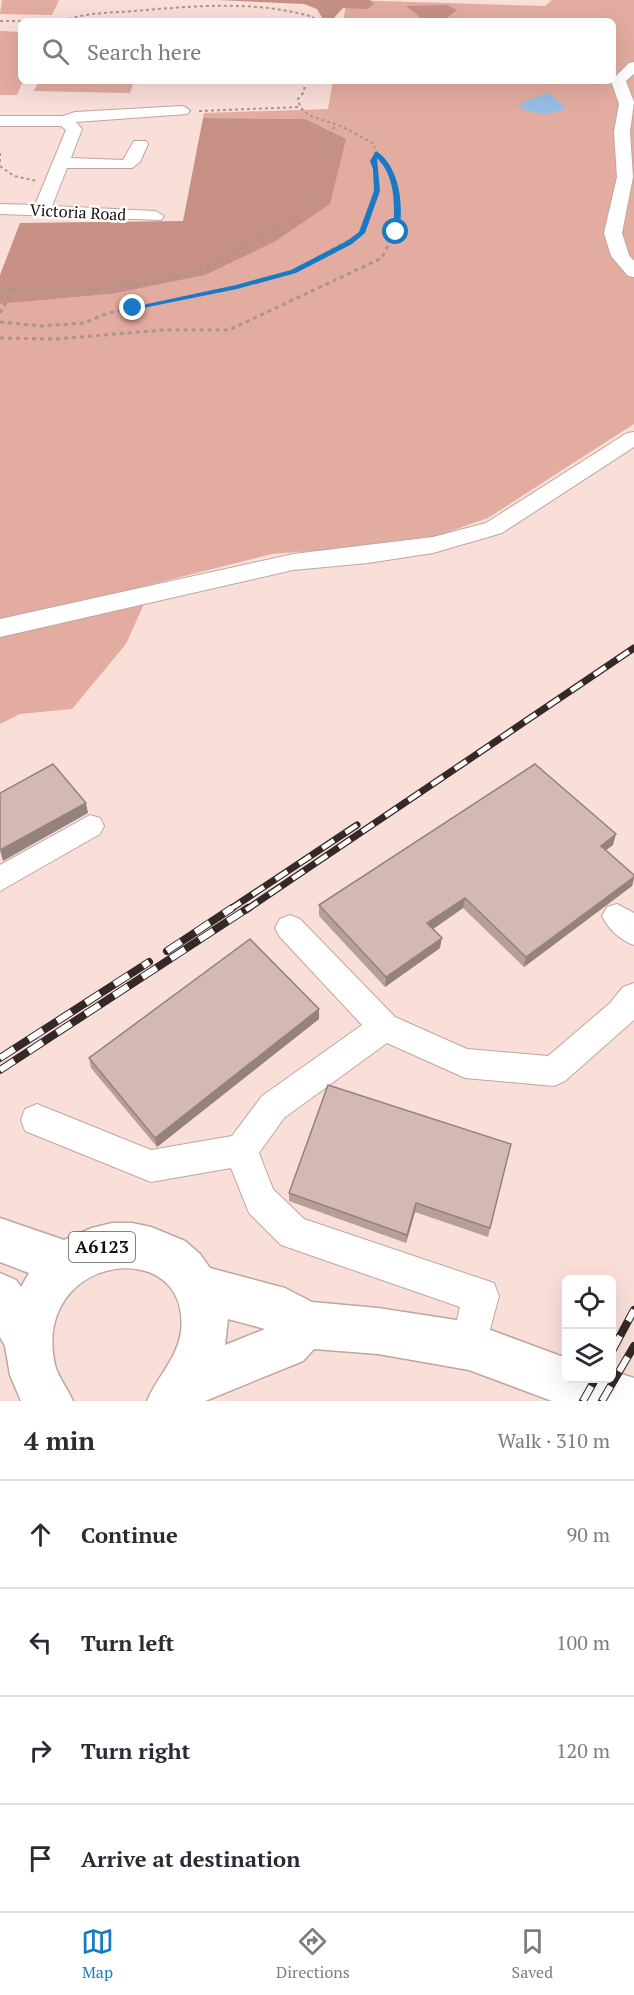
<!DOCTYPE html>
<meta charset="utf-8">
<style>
body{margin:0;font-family:"PT Serif",serif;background:#f2f2f3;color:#2b2b33}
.controls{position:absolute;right:18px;bottom:18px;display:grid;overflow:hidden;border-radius:9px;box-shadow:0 6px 24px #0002}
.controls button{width:54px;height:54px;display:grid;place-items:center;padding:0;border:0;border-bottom:2px solid #e1e1e2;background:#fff;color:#2b2b33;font:30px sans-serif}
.stop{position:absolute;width:18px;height:18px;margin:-14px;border:4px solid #187ac6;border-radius:50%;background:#fff}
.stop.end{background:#187ac6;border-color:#fff;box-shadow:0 2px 6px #0008}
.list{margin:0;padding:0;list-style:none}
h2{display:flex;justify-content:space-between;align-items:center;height:78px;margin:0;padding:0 24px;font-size:26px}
h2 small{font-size:20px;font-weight:400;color:#7c7c81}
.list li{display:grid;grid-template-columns:39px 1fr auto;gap:18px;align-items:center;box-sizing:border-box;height:108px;padding:0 24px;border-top:2px solid #e1e1e2}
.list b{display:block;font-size:22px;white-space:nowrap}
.list em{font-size:20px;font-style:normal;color:#7c7c81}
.icon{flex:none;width:33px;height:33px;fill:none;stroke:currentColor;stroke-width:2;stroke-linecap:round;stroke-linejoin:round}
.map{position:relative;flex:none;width:634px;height:1401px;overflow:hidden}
.search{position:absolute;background:#fff;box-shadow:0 6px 24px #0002;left:18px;right:18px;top:18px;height:66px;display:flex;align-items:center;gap:15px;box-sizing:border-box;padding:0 21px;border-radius:9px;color:#7c7c81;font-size:22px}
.sheet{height:510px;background:#fff}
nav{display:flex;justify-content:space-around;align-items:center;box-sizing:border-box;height:84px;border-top:2px solid #e1e1e2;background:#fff;font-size:16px;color:#7c7c81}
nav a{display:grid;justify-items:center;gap:3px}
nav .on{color:#187ac6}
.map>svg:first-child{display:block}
.green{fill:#e3aca0}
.forest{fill:#c69085}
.water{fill:#96bde2}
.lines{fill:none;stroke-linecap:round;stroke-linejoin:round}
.minor-casing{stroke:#bfa5a0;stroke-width:2}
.major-casing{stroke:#bfa5a0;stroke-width:3}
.path-far1{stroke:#aa9590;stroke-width:2;stroke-dasharray:3 3;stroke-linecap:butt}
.path{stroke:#aa9590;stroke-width:3;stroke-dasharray:4 4;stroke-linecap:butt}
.minor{fill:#fff;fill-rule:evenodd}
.major{fill:#fff;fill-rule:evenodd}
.rail-far1-casing{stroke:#342927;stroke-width:7}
.rail-casing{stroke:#342927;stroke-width:8}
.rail-far1{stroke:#fff;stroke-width:4.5;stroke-dasharray:14;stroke-linecap:butt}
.rail{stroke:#fff;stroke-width:6;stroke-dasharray:17;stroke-linecap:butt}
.wall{fill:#b69f9a}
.shaded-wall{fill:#94827d}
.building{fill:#d4b9b3;stroke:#94827d;stroke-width:1.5}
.route{fill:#187ac6}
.labels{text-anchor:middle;stroke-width:5;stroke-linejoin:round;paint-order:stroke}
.far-street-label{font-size:16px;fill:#180f0d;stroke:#fff}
.shield{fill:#fff;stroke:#5d5756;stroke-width:1.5}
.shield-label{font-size:18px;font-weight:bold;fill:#180f0d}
</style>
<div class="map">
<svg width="634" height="1401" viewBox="0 0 634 1401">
<rect width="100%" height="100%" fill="#fadfd9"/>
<g class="green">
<polygon points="2,0 59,0 52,15 0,14"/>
<polygon points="347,0 545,6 552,0 634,0 634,424 488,518 434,537 375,546 272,554 153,584 126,644 72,709 20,714 0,724 0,304 111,294 305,119 203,118 204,113 328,109 333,81 613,81 613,21 343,21"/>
<polygon points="0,31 21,32 21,81 23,81 17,95 0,95"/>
<polygon points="39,81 134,81 130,93 34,91"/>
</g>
<g class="forest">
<polygon points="218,0 370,0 374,4 367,9 343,8 333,19 324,21 317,9 304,4"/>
<polygon points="447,5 457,10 448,17 450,21 419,21 419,16 406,6"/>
<polygon points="203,118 305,119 346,139 330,204 274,242 205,275 111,294 0,304 0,275 20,223 183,221"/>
</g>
<path class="water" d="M 549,93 L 566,108 C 554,116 530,115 519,106 L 520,103 Z"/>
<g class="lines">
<g class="minor-casing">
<g id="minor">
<polygon points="634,62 634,74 626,81 634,102 630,132 633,177 622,233 629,255 634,261 634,277 628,276 611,256 604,233 617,177 614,132 619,104 611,81 629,63"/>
<polygon points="182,106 187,108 190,111 187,114 76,122 82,129 71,158 123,160 134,141 146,141 148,144 140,162 132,168 67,168 52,206 155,211 164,216 161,220 0,214 0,204 35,205 66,130 61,126 0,126 0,116 63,116 75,112"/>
<polygon points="634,432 634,447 502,533 433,553 368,563 293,570 0,637 0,619 293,554 433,537 486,523 627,433"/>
<polygon points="90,815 100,818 104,826 100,834 0,891 0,865"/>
<path d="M 617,904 L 634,913 L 634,945 C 620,940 609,930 602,916 L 607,907 Z"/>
<polygon points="290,915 300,919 395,1017 467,1049 548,1056 610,1003 623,987 634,983 634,1020 565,1081 554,1086 465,1078 387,1043 284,1118 259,1153 273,1189 304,1219 494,1283 499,1296 482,1359 469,1364 456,1359 451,1346 460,1307 281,1245 249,1213 231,1168 151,1182 25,1131 21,1120 25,1109 37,1104 151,1150 232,1136 262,1096 362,1025 280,937 275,928 280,919"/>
</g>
</g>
<g class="major-casing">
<path id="major" d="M 0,1218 L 64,1240 L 92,1228 L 112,1223 L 132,1223 L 151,1227 L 185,1241 L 200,1254 L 210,1268 L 285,1288 L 312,1302 L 378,1308 L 469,1322 L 566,1358 L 566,1378 L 612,1378 L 612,1371 L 634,1378 L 634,1401 L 552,1401 L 469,1370 L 378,1354 L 314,1349 L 303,1361 L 205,1401 L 147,1401 C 157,1377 177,1359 181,1332 C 192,1233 30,1253 55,1365 C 58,1377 68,1389 73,1401 L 21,1401 L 10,1375 L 5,1346 L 0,1337 L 0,1273 L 16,1280 L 21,1287 L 29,1273 L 0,1262 ZM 228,1319 L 265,1329 L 225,1345 Z"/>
</g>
<g class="path-far1">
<polyline points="0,21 21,21"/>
<path d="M 63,21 C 87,12 110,13 135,11 C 194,6 256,0 313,17 L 313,21"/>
<polyline points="305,81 304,92 298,99 300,107 308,115 343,127 374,144 377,191 363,231"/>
<polyline points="199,111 300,107"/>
<polyline points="0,153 0,162"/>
<path d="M 376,153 C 397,174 398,203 396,231"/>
<polyline points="0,166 14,176 37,181"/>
<path d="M 272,231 C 325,209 318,182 331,133 L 336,124"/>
</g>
<g class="path">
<path d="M 0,289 C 66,289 135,292 198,271 C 226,261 247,241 275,229"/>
<polyline points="0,313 13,289"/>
<polyline points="0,322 41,326 84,323 108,313 237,287 294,271 362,233 363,229"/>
<polyline points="0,338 56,339 164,330 229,330 382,258 396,229"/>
</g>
<use href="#minor" class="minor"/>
<use href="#major" class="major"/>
<g class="rail-far1-casing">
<g id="rail-far1">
<polyline points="229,910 357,825"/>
<polyline points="246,910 634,648"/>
</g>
</g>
<g class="rail-casing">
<g id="rail">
<polyline points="167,951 232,908"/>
<polyline points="0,1058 149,962"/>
<polyline points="0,1070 248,908"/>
<polyline points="612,1351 634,1310"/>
<polyline points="583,1401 596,1378"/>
<polyline points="602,1401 634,1346"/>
</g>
</g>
<use href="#rail-far1" class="rail-far1"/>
<use href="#rail" class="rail"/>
</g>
<g class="wall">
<polygon points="613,845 606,850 634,875 634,879 632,886 524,967 463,908 433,929 440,948 385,987 319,916 319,905"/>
<polygon points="319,1009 319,1019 157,1147 91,1068 89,1058"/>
<polygon points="511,1144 488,1237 415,1212 406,1243 289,1201 289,1193"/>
</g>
<g class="shaded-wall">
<polygon points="86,803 88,813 3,861 0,850"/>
<polygon points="616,834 613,845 598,856 601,846"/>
<polygon points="634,877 632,886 524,967 526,957"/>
<polygon points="465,898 463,908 426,934 427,923"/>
<polygon points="442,938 440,948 385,987 386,977"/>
<polygon points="319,1009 319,1019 157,1147 155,1138"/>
<polygon points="416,1203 415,1212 406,1243 407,1235"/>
</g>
<g class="building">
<polygon points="53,764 86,803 0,850 0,793"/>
<polygon points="535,764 616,834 601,846 634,875 634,877 526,957 465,898 427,923 442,938 386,977 319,905"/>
<polygon points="250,939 319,1009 155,1138 89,1058"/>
<polygon points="328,1085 511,1144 490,1228 416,1203 407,1235 289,1193"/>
</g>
<path class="route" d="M 376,151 C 400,166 405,209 398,233 L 393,232 C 395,207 396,177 377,158 L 380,191 L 365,233 L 352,244 L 296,273 L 237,289 L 133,310 L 129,308 L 236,285 L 291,270 L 347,241 L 359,232 L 374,191 L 373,169 L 370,161 Z"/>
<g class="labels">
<g class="far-street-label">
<text transform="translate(78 212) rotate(3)" y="6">Victoria Road</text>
</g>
<rect class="shield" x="69" y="1232" width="66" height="30" rx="4.5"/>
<g class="shield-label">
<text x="102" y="1253">A6123</text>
</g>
</g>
</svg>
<div class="controls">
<button><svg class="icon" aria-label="locate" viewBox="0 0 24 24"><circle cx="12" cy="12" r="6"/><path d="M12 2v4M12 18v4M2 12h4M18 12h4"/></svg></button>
<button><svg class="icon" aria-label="layers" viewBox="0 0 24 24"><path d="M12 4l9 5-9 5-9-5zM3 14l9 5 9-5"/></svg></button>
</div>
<div class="stop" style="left:396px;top:232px"></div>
<div class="stop end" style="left:133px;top:308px"></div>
<div class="search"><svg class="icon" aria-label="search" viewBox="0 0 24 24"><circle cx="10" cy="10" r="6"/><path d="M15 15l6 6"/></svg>Search here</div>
</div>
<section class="sheet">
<h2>4 min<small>Walk · 310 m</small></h2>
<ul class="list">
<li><svg class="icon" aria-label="ahead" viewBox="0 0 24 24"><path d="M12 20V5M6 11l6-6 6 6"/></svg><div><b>Continue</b></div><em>90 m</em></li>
<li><svg class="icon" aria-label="left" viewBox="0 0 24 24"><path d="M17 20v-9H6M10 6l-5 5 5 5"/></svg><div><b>Turn left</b></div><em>100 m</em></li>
<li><svg class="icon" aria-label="right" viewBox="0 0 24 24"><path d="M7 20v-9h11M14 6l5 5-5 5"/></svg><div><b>Turn right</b></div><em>120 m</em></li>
<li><svg class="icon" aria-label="arrive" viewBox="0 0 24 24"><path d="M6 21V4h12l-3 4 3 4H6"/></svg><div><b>Arrive at destination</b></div></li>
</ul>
</section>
<nav>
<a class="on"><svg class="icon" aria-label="map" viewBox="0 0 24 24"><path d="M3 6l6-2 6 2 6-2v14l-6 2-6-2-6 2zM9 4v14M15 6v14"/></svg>Map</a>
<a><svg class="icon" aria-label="directions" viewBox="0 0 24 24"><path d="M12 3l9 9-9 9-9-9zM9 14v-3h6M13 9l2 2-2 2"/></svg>Directions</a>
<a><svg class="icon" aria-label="saved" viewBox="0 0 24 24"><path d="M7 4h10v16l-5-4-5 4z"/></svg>Saved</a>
</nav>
